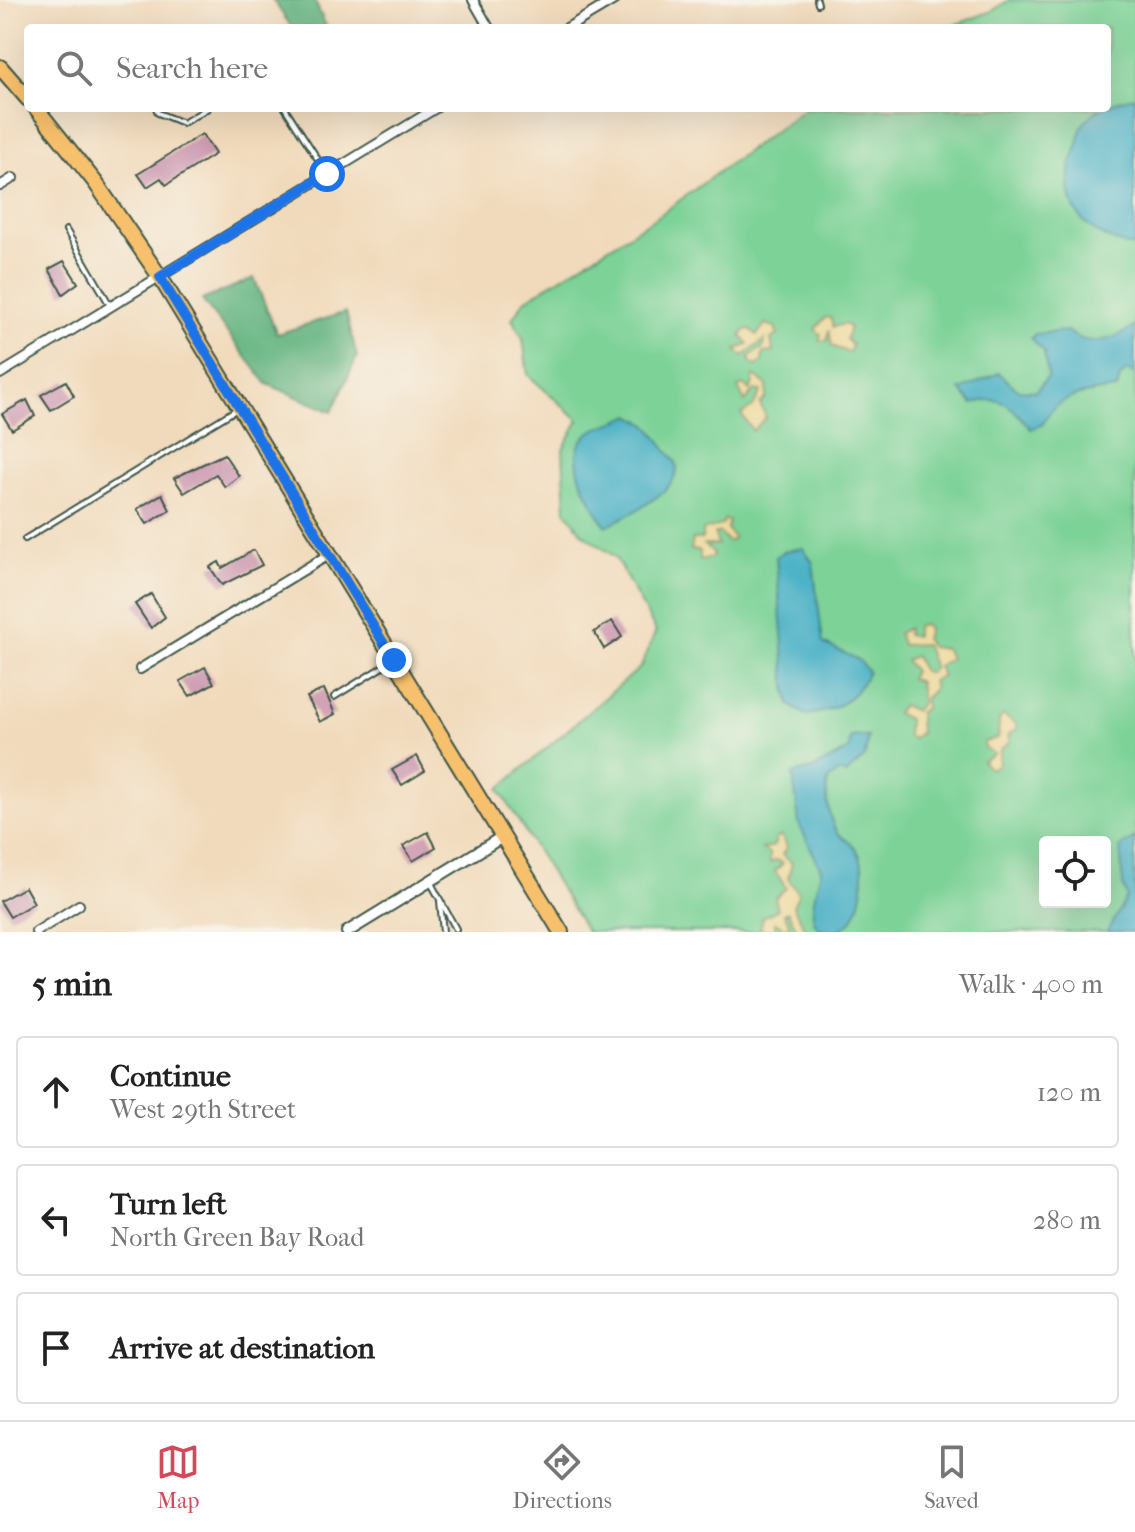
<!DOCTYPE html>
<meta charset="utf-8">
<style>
body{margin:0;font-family:"IM FELL French Canon",serif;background:#f6f6f6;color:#222}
.controls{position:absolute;right:24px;bottom:24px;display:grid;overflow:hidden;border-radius:8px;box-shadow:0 8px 32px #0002}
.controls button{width:72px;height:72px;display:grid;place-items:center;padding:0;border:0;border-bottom:2px solid #e0e0e0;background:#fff;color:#222;font:40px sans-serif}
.stop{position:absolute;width:24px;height:24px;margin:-18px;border:6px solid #1a73e8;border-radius:50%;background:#fff}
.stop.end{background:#1a73e8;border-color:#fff;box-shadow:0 2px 8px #0008}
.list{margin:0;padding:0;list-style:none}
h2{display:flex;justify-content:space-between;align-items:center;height:104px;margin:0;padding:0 32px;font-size:34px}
h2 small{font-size:26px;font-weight:400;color:#767676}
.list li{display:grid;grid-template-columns:52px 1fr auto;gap:24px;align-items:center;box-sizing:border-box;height:112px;margin:0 16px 16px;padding:0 16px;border:2px solid #e0e0e0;border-radius:8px}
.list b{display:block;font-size:30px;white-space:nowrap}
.list p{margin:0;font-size:26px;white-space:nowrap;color:#767676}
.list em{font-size:26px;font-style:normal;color:#767676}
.icon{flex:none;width:44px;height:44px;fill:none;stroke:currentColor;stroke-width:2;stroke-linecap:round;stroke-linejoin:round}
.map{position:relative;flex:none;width:1135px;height:932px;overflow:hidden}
.search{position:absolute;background:#fff;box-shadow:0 8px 32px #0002;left:24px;right:24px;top:24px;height:88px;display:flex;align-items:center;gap:20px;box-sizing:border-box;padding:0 28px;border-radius:8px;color:#767676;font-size:30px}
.sheet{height:488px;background:#fff}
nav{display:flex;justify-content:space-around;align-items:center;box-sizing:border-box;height:112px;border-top:2px solid #e0e0e0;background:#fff;font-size:22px;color:#767676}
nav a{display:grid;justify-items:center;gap:4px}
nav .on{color:#d1495b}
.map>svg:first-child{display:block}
.green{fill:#7bd297;stroke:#4d8866;stroke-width:2;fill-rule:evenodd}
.forest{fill:#64b480;stroke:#42785a;stroke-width:2}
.sand{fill:#eeda9e;stroke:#868c69;stroke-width:2}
.water{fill:#48b1c6;stroke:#34777d;stroke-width:2}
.building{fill:#ca94ae}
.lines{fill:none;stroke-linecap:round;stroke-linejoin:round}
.service-casing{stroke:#3e5548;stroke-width:8}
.minor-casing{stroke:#3e5548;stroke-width:12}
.tertiary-casing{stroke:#3e5548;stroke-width:14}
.primary-casing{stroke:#3e5548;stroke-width:18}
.service{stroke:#fff;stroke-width:4}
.minor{stroke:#fff;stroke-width:8}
.tertiary{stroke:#fff;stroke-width:10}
.primary{stroke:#f7c06c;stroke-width:14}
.route{stroke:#1a73e8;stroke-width:10}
</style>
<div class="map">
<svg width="1135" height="932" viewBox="0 0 1135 932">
<rect width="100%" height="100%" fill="#f7f3e8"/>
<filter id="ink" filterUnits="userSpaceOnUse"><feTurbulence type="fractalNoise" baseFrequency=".0125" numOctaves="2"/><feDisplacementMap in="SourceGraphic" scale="16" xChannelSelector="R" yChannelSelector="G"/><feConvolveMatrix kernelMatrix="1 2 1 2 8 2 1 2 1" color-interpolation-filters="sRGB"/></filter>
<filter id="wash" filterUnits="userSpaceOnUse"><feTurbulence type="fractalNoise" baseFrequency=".006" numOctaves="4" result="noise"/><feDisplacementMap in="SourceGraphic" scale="32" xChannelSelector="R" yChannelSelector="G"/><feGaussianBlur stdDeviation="1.8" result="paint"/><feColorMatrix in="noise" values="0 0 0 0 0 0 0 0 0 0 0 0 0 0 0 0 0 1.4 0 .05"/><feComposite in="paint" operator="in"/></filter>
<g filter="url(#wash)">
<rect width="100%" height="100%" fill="#f1dabb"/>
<path class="green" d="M 1009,0 L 1135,0 L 1135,932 L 587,932 L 499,789 L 641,667 L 656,631 L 615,557 L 582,533 L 566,511 L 563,449 L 579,420 L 528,375 L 523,338 L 512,319 L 525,300 L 657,217 L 806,108 L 1107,108 L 1107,28 L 947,28 L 992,11 ZM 1045,842 L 1105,842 L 1105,902 L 1045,902 Z"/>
<g class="forest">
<polygon points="273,0 314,0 327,28 292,28"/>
<polygon points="254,278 277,334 346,312 357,357 332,412 267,384 202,300"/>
</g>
<g class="sand">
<polygon points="826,317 831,318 833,327 844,324 850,327 846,339 852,345 849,353 832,346 829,330 827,341 819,340 821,335 815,329"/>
<polygon points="765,324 775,327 778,335 771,339 773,352 763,353 762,362 756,366 750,362 750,356 764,347 765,340 743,356 736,350 748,344 741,336 745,330 750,329 757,335"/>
<polygon points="754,376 767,385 766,398 760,404 766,417 753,431 741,414 753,407 761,391 755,390 745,402 738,388 743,385 751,390"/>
<polygon points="724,520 729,521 727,529 734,538 728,542 720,533 714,533 718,545 704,545 713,552 713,557 700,560 700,551 691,550 693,539 702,539 703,530 722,525"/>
<polygon points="924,625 928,629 925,639 931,647 946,649 950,659 938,666 942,676 932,681 934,689 925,698 925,708 919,713 920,733 912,739 907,735 908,719 896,713 902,705 915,711 922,702 919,682 910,678 914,671 905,660 915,656 923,672 929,673 934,668 925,644 902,645 898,633 908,628 907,635 916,636 916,626"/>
<polygon points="1003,715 1016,724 1017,729 1008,735 1010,742 1000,750 998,765 990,769 982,761 994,754 984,748 984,742 998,738 999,720"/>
<polygon points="782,836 787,847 782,855 792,863 788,879 799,893 793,906 807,932 798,932 788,912 784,914 789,923 787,929 775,922 775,932 760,929 763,917 778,909 775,898 786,888 775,871 783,863 777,860 770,863 770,854 762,849 774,846 776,838"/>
</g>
<g class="water">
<path d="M 1135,97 L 1135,247 C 1077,234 1055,199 1078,144 C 1080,138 1080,131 1082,126 C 1091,110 1119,99 1135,97 Z"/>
<path d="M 1135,326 L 1135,374 L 1127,370 L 1120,377 L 1117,389 C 1088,393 1056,394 1043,424 L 1031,429 C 1013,408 1002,392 973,404 L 960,390 L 999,373 L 1018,390 L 1036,391 L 1048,377 L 1044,352 L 1031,338 L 1035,334 L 1067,331 C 1089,349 1114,340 1135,326 Z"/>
<path d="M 630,415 C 649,423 654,432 665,448 C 668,453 674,458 676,463 C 685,489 623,518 606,526 C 590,502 557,449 594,430 C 606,424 618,422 630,415 Z"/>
<path d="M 803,548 L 813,563 L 823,643 L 859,660 L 868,672 C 854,701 836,711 806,715 L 790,705 L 786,686 L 776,557 L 785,551 Z"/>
<path d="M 856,736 L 868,737 L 865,757 L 846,774 L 839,772 C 835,775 831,777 829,780 C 823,790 830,824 838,833 C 845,841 855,843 859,854 C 868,876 863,930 832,931 C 798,932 819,885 821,869 L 799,824 L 793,774 L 812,769 L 849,750 L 850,738 Z"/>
<polygon points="1135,838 1135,932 1107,932 1127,897 1123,886 1120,847"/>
</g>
<g id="blocks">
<g class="building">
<polygon points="202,134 215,154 166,185 161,178 147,187 138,174"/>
<polygon points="64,261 78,283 63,294 49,269"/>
<polygon points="66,381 74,396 51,410 41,395"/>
<polygon points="27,400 35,416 12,430 2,414"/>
<polygon points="224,454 239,476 225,487 216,474 184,493 174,478"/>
<polygon points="162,494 170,510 147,524 137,509"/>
<polygon points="254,550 262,565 222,585 210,567 219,562 222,568"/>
<polygon points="151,594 165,617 151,628 135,604"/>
<polygon points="612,621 622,637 604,649 594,632"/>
<polygon points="205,667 214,683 190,696 180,681"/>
<polygon points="324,689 335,714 320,722 307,697"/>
<polygon points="417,756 425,771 402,785 392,770"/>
<polygon points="428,832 436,847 413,861 403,846"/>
<polygon points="25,887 34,903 10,917 0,901"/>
</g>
</g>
</g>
<g filter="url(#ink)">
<use href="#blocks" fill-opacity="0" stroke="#3e5548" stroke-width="2"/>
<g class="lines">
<g class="service-casing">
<g id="service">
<polyline points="817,0 818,4"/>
<polyline points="156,108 158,113 183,123 208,108"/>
<polyline points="285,108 326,172"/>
<polyline points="66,230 111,307"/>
<polyline points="25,539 237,409"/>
<polyline points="334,697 392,661"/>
<polyline points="431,883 456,929"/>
<polyline points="440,901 443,932"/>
</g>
</g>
<g class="minor-casing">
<g id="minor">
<polyline points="473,0 489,28"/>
<polyline points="567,28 614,0"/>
<polyline points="0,186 13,178"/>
<polyline points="0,374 436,108"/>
<polyline points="140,669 330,554"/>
<polyline points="36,932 79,905"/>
</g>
</g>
<g class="tertiary-casing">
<polyline id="tertiary" points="347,932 502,837"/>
</g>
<g class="primary-casing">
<g id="primary">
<polyline points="0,67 28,99"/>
<polyline points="36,108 95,182 160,277 561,932"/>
</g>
</g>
<use href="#service" class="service"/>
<use href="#minor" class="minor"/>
<use href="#tertiary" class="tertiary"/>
<use href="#primary" class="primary"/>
</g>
</g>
<g class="lines" filter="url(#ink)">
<polyline class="route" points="327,174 160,277 394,660"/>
</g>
</svg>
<div class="controls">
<button><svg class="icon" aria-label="locate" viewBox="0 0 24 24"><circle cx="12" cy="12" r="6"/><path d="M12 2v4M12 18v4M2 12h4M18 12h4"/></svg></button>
</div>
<div class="stop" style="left:327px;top:174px"></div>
<div class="stop end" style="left:394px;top:660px"></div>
<div class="search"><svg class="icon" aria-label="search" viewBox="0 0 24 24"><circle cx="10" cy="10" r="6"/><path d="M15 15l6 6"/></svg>Search here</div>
</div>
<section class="sheet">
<h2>5 min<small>Walk · 400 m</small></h2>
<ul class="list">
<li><svg class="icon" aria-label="ahead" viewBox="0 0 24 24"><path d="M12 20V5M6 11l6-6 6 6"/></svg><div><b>Continue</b><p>West 29th Street</p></div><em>120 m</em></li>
<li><svg class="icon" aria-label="left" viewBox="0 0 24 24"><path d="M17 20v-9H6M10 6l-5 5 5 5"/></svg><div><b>Turn left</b><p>North Green Bay Road</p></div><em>280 m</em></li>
<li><svg class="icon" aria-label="arrive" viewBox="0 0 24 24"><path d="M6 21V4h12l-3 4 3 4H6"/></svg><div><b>Arrive at destination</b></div></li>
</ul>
</section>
<nav>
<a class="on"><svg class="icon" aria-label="map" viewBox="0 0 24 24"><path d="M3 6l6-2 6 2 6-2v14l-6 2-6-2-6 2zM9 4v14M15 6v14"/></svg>Map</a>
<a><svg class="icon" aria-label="directions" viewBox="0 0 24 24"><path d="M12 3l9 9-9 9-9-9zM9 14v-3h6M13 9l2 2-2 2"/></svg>Directions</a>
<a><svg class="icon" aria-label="saved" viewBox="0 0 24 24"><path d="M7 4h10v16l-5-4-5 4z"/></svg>Saved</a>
</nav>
